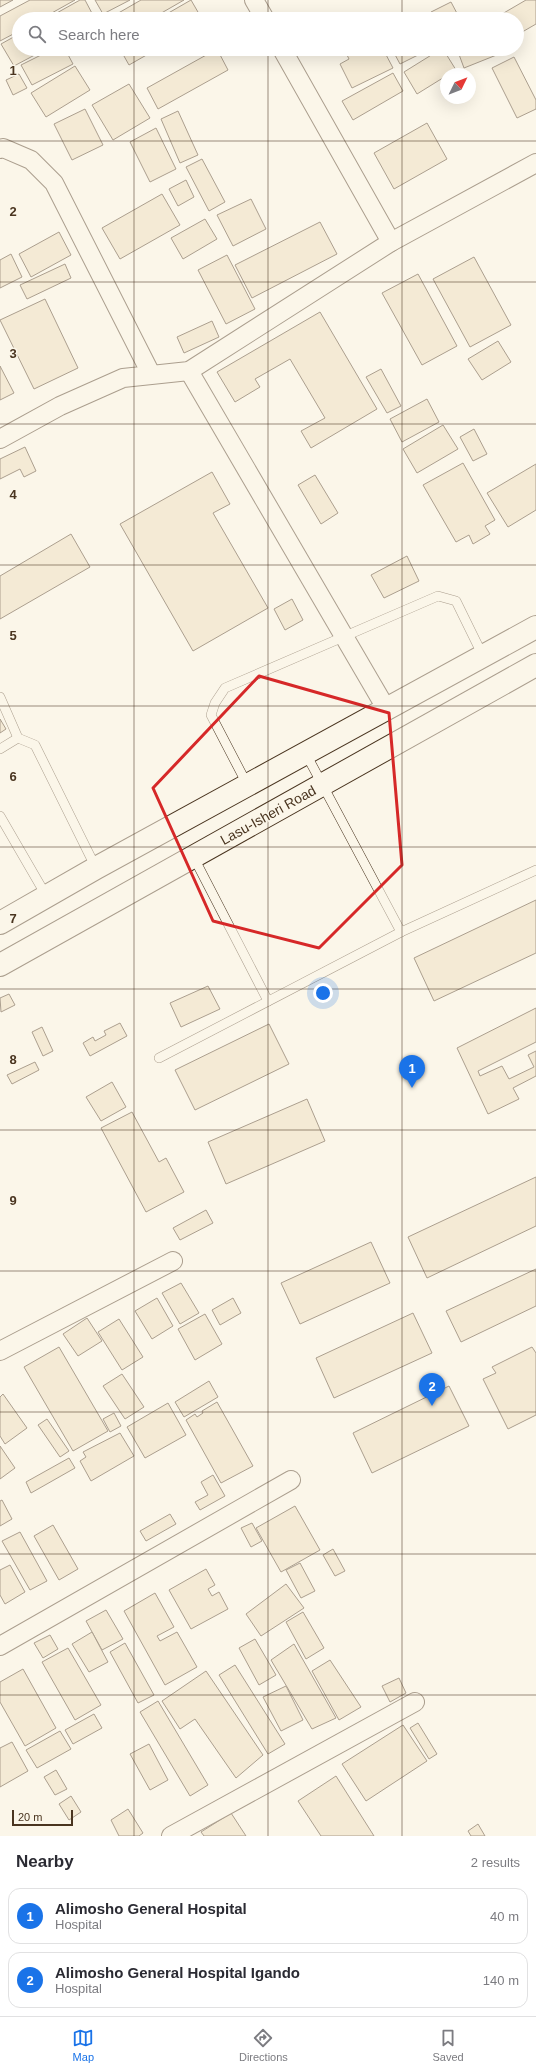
<!DOCTYPE html>
<style>
body{margin:0;font-family:Helvetica,sans-serif;background:#f2f2f3;color:#2b2b33}
.compass{position:absolute;left:440px;top:68px;width:36px;height:36px;border-radius:50%;background:#fff;box-shadow:0 4px 16px #0002;rotate:47deg}
.scale{position:absolute;left:12px;bottom:10px;width:61px;box-sizing:border-box;padding-left:4px;border:2px solid #4a3520;border-top:0;font-size:11px;line-height:14px;white-space:nowrap;color:#4a3520;-webkit-text-stroke:3px #fbf6e9;paint-order:stroke}
.you{position:absolute;left:323px;top:993px;width:14px;height:14px;margin:-10px;border:3px solid #fff;border-radius:50%;background:#1a73e8;box-shadow:0 0 0 6px #1a73e833}
.badge{display:grid;place-items:center;width:26px;height:26px;border-radius:50%;background:#1a73e8;color:#fff;font-size:13px;font-weight:700}
.pin{position:absolute;translate:-50% -33px;filter:drop-shadow(0 1px 2px #0008)}
.pin::after{content:'';position:absolute;top:21px;width:14px;height:12px;background:inherit;clip-path:polygon(0 0,100% 0,50% 100%)}
.list{margin:0;padding:0;list-style:none}
h2{display:flex;justify-content:space-between;align-items:center;height:52px;margin:0;padding:0 16px;font-size:17px}
h2 small{font-size:13px;font-weight:400;color:#7c7c81}
.list li{display:grid;grid-template-columns:26px 1fr auto;gap:12px;align-items:center;box-sizing:border-box;height:56px;margin:0 8px 8px;padding:0 8px;border:1px solid #e1e1e2;border-radius:12px}
.list b{display:block;font-size:15px;white-space:nowrap}
.list p{margin:0;font-size:13px;white-space:nowrap;color:#7c7c81}
.list em{font-size:13px;font-style:normal;color:#7c7c81}
.icon{flex:none;width:22px;height:22px;fill:none;stroke:currentColor;stroke-width:2;stroke-linecap:round;stroke-linejoin:round}
.map{position:relative;flex:none;width:536px;height:1836px;overflow:hidden}
.search{position:absolute;background:#fff;box-shadow:0 4px 16px #0002;left:12px;right:12px;top:12px;height:44px;display:flex;align-items:center;gap:10px;box-sizing:border-box;padding:0 14px;border-radius:22px;color:#7c7c81;font-size:15px}
.sheet{height:180px;background:#fff}
nav{display:flex;justify-content:space-around;align-items:center;box-sizing:border-box;height:56px;border-top:1px solid #e1e1e2;background:#fff;font-size:11px;color:#7c7c81}
nav a{display:grid;justify-items:center;gap:2px}
nav .on{color:#1a73e8}
.map>svg:first-child{display:block}
.building{fill:#ecdcbc;stroke:#4a3520}
.lines{fill:none;stroke-linecap:round;stroke-linejoin:round}
.service-casing{stroke:#4a3520;stroke-width:10}
.minor-casing{stroke:#4a3520;stroke-width:20}
.primary-casing{stroke:#4a3520;stroke-width:24}
.service{stroke:#fbf6e9;stroke-width:9}
.minor{stroke:#fbf6e9;stroke-width:18}
.primary{stroke:#fbf6e9;stroke-width:22}
.marked{fill:none;stroke:#d62828;stroke-width:3;stroke-linejoin:round}
.grid{fill:none;stroke:#4a3520;stroke-width:1;stroke-opacity:0.55}
.labels{text-anchor:middle;stroke-width:3;stroke-linejoin:round;paint-order:stroke}
.street-label{font-size:14px;fill:#4a3520;stroke:#fbf6e9}
.grid-label{font-size:13px;text-anchor:middle;font-weight:bold;fill:#4a3520;stroke:#fbf6e9;stroke-width:3;stroke-linejoin:round;paint-order:stroke}
</style>
<div class="map">
<svg width="536" height="1836" viewBox="0 0 536 1836">
<rect width="100%" height="100%" fill="#fbf6e9"/>
<g class="building">
<polygon points="0,0 13,0 0,7"/>
<polygon points="30,0 75,0 41,19 19,19 19,31 0,41 0,16"/>
<polygon points="80,0 85,0 95,19 46,19"/>
<polygon points="95,0 130,0 103,14"/>
<polygon points="141,0 184,0 151,19 108,19"/>
<polygon points="191,0 202,19 158,19"/>
<polygon points="526,0 536,0 536,24 517,35 517,19 505,19 502,14"/>
<polygon points="451,2 460,19 435,19 431,12"/>
<polygon points="19,34 19,49 46,49 14,66 1,44"/>
<polygon points="53,49 65,49 73,64 32,85 21,65"/>
<polygon points="120,49 157,49 129,65"/>
<polygon points="217,49 228,70 158,109 147,88"/>
<polygon points="310,49 324,49 314,55"/>
<polygon points="355,49 383,49 393,68 352,88 340,64 349,59 346,53"/>
<polygon points="392,49 430,49 400,64"/>
<polygon points="441,49 443,49 456,70 446,74 446,76 417,94 404,72"/>
<polygon points="457,49 509,49 509,50 464,68"/>
<polygon points="514,57 536,100 536,109 517,118 492,68"/>
<polygon points="75,66 90,90 46,117 31,93"/>
<polygon points="393,73 403,91 353,120 342,101"/>
<polygon points="19,74 27,88 13,95 6,80"/>
<polygon points="129,84 150,118 113,140 92,105"/>
<polygon points="85,109 103,145 72,160 54,124"/>
<polygon points="178,111 198,155 180,163 161,119"/>
<polygon points="427,123 447,159 394,189 374,153"/>
<polygon points="156,128 176,169 150,182 130,142"/>
<polygon points="202,159 225,202 209,211 186,167"/>
<polygon points="186,180 194,197 178,206 169,189"/>
<polygon points="162,194 180,225 120,259 102,228"/>
<polygon points="251,199 266,229 233,246 217,215"/>
<polygon points="205,219 217,239 183,259 171,238"/>
<polygon points="320,222 337,254 252,298 235,265"/>
<polygon points="59,232 71,255 31,277 19,254"/>
<polygon points="11,254 22,277 0,288 0,260"/>
<polygon points="227,255 255,309 226,324 198,270"/>
<polygon points="474,257 511,325 470,347 433,279"/>
<polygon points="65,264 71,278 27,299 20,285"/>
<polygon points="418,274 457,346 422,365 382,293"/>
<polygon points="45,299 78,368 34,389 0,320"/>
<polygon points="320,312 377,409 311,448 301,431 325,418 290,359 255,379 260,387 235,402 217,372"/>
<polygon points="212,321 219,337 184,353 177,337"/>
<polygon points="498,341 511,362 482,380 468,359"/>
<polygon points="0,366 14,393 0,400"/>
<polygon points="381,369 401,406 387,413 366,377"/>
<polygon points="427,399 439,422 402,442 390,419"/>
<polygon points="443,425 458,449 417,473 403,449"/>
<polygon points="474,429 487,454 473,461 460,437"/>
<polygon points="25,447 36,471 24,477 20,469 0,479 0,459"/>
<polygon points="463,463 495,520 485,526 490,534 473,544 469,535 456,542 423,485"/>
<polygon points="536,464 536,510 508,527 487,493"/>
<polygon points="212,472 230,504 213,513 268,608 193,651 120,524"/>
<polygon points="315,475 338,513 321,524 298,485"/>
<polygon points="71,534 90,567 0,619 0,576"/>
<polygon points="407,556 419,581 384,598 371,575"/>
<polygon points="292,599 303,620 285,630 274,609"/>
<polygon points="0,719 6,729 0,733"/>
<polygon points="536,900 536,953 434,1001 414,958"/>
<polygon points="208,986 220,1009 181,1027 170,1003"/>
<polygon points="9,994 15,1005 1,1012 0,998"/>
<polygon points="536,1008 536,1042 478,1071 480,1076 502,1066 509,1079 534,1067 528,1055 536,1051 536,1076 513,1088 519,1099 488,1114 457,1048"/>
<polygon points="120,1023 127,1036 90,1056 83,1043 93,1037 95,1041 106,1035 104,1031"/>
<polygon points="269,1024 289,1064 195,1110 175,1070"/>
<polygon points="42,1027 53,1051 43,1056 32,1032"/>
<polygon points="35,1062 39,1070 12,1084 7,1075"/>
<polygon points="112,1082 126,1107 101,1121 86,1097"/>
<polygon points="307,1099 325,1141 226,1184 208,1142"/>
<polygon points="132,1112 159,1162 166,1158 184,1192 146,1212 101,1128"/>
<polygon points="536,1177 536,1226 427,1278 408,1237"/>
<polygon points="206,1210 213,1223 180,1240 173,1228"/>
<polygon points="371,1242 390,1283 300,1324 281,1283"/>
<polygon points="536,1269 536,1306 461,1342 446,1311"/>
<polygon points="181,1283 199,1313 180,1324 162,1293"/>
<polygon points="157,1298 173,1326 152,1339 135,1311"/>
<polygon points="233,1298 241,1313 220,1325 212,1310"/>
<polygon points="413,1313 432,1353 334,1398 316,1358"/>
<polygon points="205,1314 222,1344 195,1360 178,1329"/>
<polygon points="87,1318 102,1341 78,1356 63,1334"/>
<polygon points="119,1319 143,1357 122,1370 98,1332"/>
<polygon points="59,1347 108,1431 73,1451 24,1367"/>
<polygon points="532,1347 536,1353 536,1415 508,1429 483,1379 496,1373 492,1367"/>
<polygon points="122,1374 144,1407 125,1419 103,1386"/>
<polygon points="209,1381 218,1397 184,1417 175,1402"/>
<polygon points="449,1386 469,1426 372,1473 353,1433"/>
<polygon points="3,1394 27,1428 5,1444 0,1436 0,1397"/>
<polygon points="217,1402 253,1466 221,1483 186,1420 195,1414 197,1417 203,1413 202,1411"/>
<polygon points="168,1403 186,1435 145,1458 127,1427"/>
<polygon points="114,1413 121,1426 110,1432 103,1419"/>
<polygon points="47,1419 69,1451 60,1457 38,1425"/>
<polygon points="120,1433 134,1456 91,1481 80,1461 86,1457 83,1452"/>
<polygon points="0,1446 15,1468 0,1479"/>
<polygon points="69,1458 75,1468 31,1493 26,1482"/>
<polygon points="213,1475 225,1496 200,1510 195,1502 208,1495 201,1482"/>
<polygon points="2,1500 12,1519 0,1526 0,1501"/>
<polygon points="295,1506 320,1550 281,1572 256,1528"/>
<polygon points="170,1514 176,1524 146,1541 140,1531"/>
<polygon points="252,1523 262,1541 251,1547 241,1528"/>
<polygon points="53,1525 78,1569 59,1580 34,1536"/>
<polygon points="20,1532 47,1581 30,1590 2,1541"/>
<polygon points="333,1549 345,1571 335,1576 323,1555"/>
<polygon points="300,1563 315,1591 301,1598 286,1570"/>
<polygon points="10,1565 25,1592 5,1604 0,1595 0,1570"/>
<polygon points="206,1569 215,1585 208,1589 212,1596 219,1592 228,1609 191,1629 169,1590"/>
<polygon points="286,1584 304,1608 261,1636 246,1614"/>
<polygon points="155,1593 174,1627 157,1636 160,1641 177,1632 197,1667 165,1685 124,1611"/>
<polygon points="106,1610 123,1639 102,1650 86,1621"/>
<polygon points="303,1612 324,1648 306,1659 286,1622"/>
<polygon points="92,1632 108,1662 89,1672 72,1644"/>
<polygon points="50,1635 58,1649 43,1658 34,1643"/>
<polygon points="255,1639 276,1675 259,1685 239,1648"/>
<polygon points="125,1643 154,1695 138,1703 110,1652"/>
<polygon points="294,1644 336,1718 312,1729 271,1660"/>
<polygon points="68,1648 101,1705 75,1720 42,1662"/>
<polygon points="330,1660 361,1707 339,1720 312,1671"/>
<polygon points="235,1665 285,1744 268,1754 219,1675"/>
<polygon points="23,1669 56,1728 25,1746 0,1702 0,1682"/>
<polygon points="206,1671 263,1755 236,1778 195,1719 180,1729 162,1701"/>
<polygon points="399,1678 406,1693 390,1702 382,1686"/>
<polygon points="286,1686 303,1720 281,1731 263,1697"/>
<polygon points="158,1701 208,1785 190,1796 140,1712"/>
<polygon points="94,1714 102,1728 73,1744 65,1730"/>
<polygon points="418,1723 437,1754 429,1759 410,1728"/>
<polygon points="403,1725 427,1761 366,1801 342,1764"/>
<polygon points="60,1731 71,1749 37,1768 26,1750"/>
<polygon points="12,1742 28,1771 0,1787 0,1748"/>
<polygon points="149,1744 168,1780 150,1790 130,1754"/>
<polygon points="56,1770 67,1789 55,1795 44,1777"/>
<polygon points="336,1776 374,1836 321,1836 298,1801"/>
<polygon points="71,1796 81,1812 69,1820 59,1804"/>
<polygon points="128,1809 143,1833 139,1836 119,1836 111,1820"/>
<polygon points="231,1813 246,1836 204,1836 201,1832"/>
<polygon points="478,1824 485,1836 471,1836 468,1831"/>
</g>
<g class="lines">
<g class="service-casing">
<g id="service">
<polyline points="0,697 18,738 35,745 96,868"/>
<polyline points="0,749 18,738"/>
<polyline points="306,754 401,932"/>
<polyline points="248,786 211,715 215,703 225,688 438,596 456,601 483,656"/>
<polyline points="0,816 47,897"/>
<polyline points="193,856 268,1001"/>
<polyline points="159,1058 401,932 536,870"/>
</g>
</g>
<g class="minor-casing">
<g id="minor">
<polyline points="254,0 265,19"/>
<polyline points="282,49 391,242"/>
<polyline points="0,149 3,148 31,160 54,183 151,374"/>
<polyline points="189,371 387,710"/>
<polyline points="0,439 60,406 123,378 189,371 391,242 536,163"/>
<polyline points="0,1351 173,1261"/>
<polyline points="0,1646 291,1480"/>
<polyline points="171,1836 415,1702"/>
</g>
</g>
<g class="primary-casing">
<g id="primary">
<polyline points="0,923 96,868 536,627"/>
<polyline points="0,965 536,665"/>
</g>
</g>
<use href="#service" class="service"/>
<use href="#minor" class="minor"/>
<use href="#primary" class="primary"/>
</g>
<path d="M0 0H536V1836H0ZM 259,676 L 389,713 L 402,865 L 319,948 L 213,921 L 153,788 Z" fill="#fbf6e9" fill-opacity=".55" fill-rule="evenodd"/>
<path class="marked" d="M 259,676 L 389,713 L 402,865 L 319,948 L 213,921 L 153,788 Z"/>
<path class="grid" d="M 134,0 L 134,19M 268,0 L 268,19M 402,0 L 402,19M 134,49 L 134,1836M 268,49 L 268,1836M 402,49 L 402,1836M 0,141 L 536,141M 0,282 L 536,282M 0,424 L 536,424M 0,565 L 536,565M 0,706 L 536,706M 0,847 L 536,847M 0,989 L 536,989M 0,1130 L 536,1130M 0,1271 L 536,1271M 0,1412 L 536,1412M 0,1554 L 536,1554M 0,1695 L 536,1695"/>
<g class="labels">
<g class="street-label">
<text transform="translate(268 815) rotate(-29)" y="5">Lasu-Isheri Road</text>
</g>
</g>
<g class="grid-label">
<text x="13" y="75">1</text>
<text x="13" y="216">2</text>
<text x="13" y="358">3</text>
<text x="13" y="499">4</text>
<text x="13" y="640">5</text>
<text x="13" y="781">6</text>
<text x="13" y="923">7</text>
<text x="13" y="1064">8</text>
<text x="13" y="1205">9</text>
</g>
</svg>
<svg class="compass" viewBox="-18 -18 36 36"><path d="M0-13l5 13h-10z" fill="#e53935"/><path d="M0 13l5-13h-10z" fill="#7c7c81"/></svg>
<div class="scale">20 m</div>
<div class="you"></div>
<div class="pin badge" style="left:412px;top:1088px">1</div>
<div class="pin badge" style="left:432px;top:1406px">2</div>
<div class="search"><svg class="icon" aria-label="search" viewBox="0 0 24 24"><circle cx="10" cy="10" r="6"/><path d="M15 15l6 6"/></svg>Search here</div>
</div>
<section class="sheet">
<h2>Nearby<small>2 results</small></h2>
<ul class="list">
<li><span class="badge">1</span><div><b>Alimosho General Hospital</b><p>Hospital</p></div><em>40 m</em></li>
<li><span class="badge">2</span><div><b>Alimosho General Hospital Igando</b><p>Hospital</p></div><em>140 m</em></li>
</ul>
</section>
<nav>
<a class="on"><svg class="icon" aria-label="map" viewBox="0 0 24 24"><path d="M3 6l6-2 6 2 6-2v14l-6 2-6-2-6 2zM9 4v14M15 6v14"/></svg>Map</a>
<a><svg class="icon" aria-label="directions" viewBox="0 0 24 24"><path d="M12 3l9 9-9 9-9-9zM9 14v-3h6M13 9l2 2-2 2"/></svg>Directions</a>
<a><svg class="icon" aria-label="saved" viewBox="0 0 24 24"><path d="M7 4h10v16l-5-4-5 4z"/></svg>Saved</a>
</nav>
